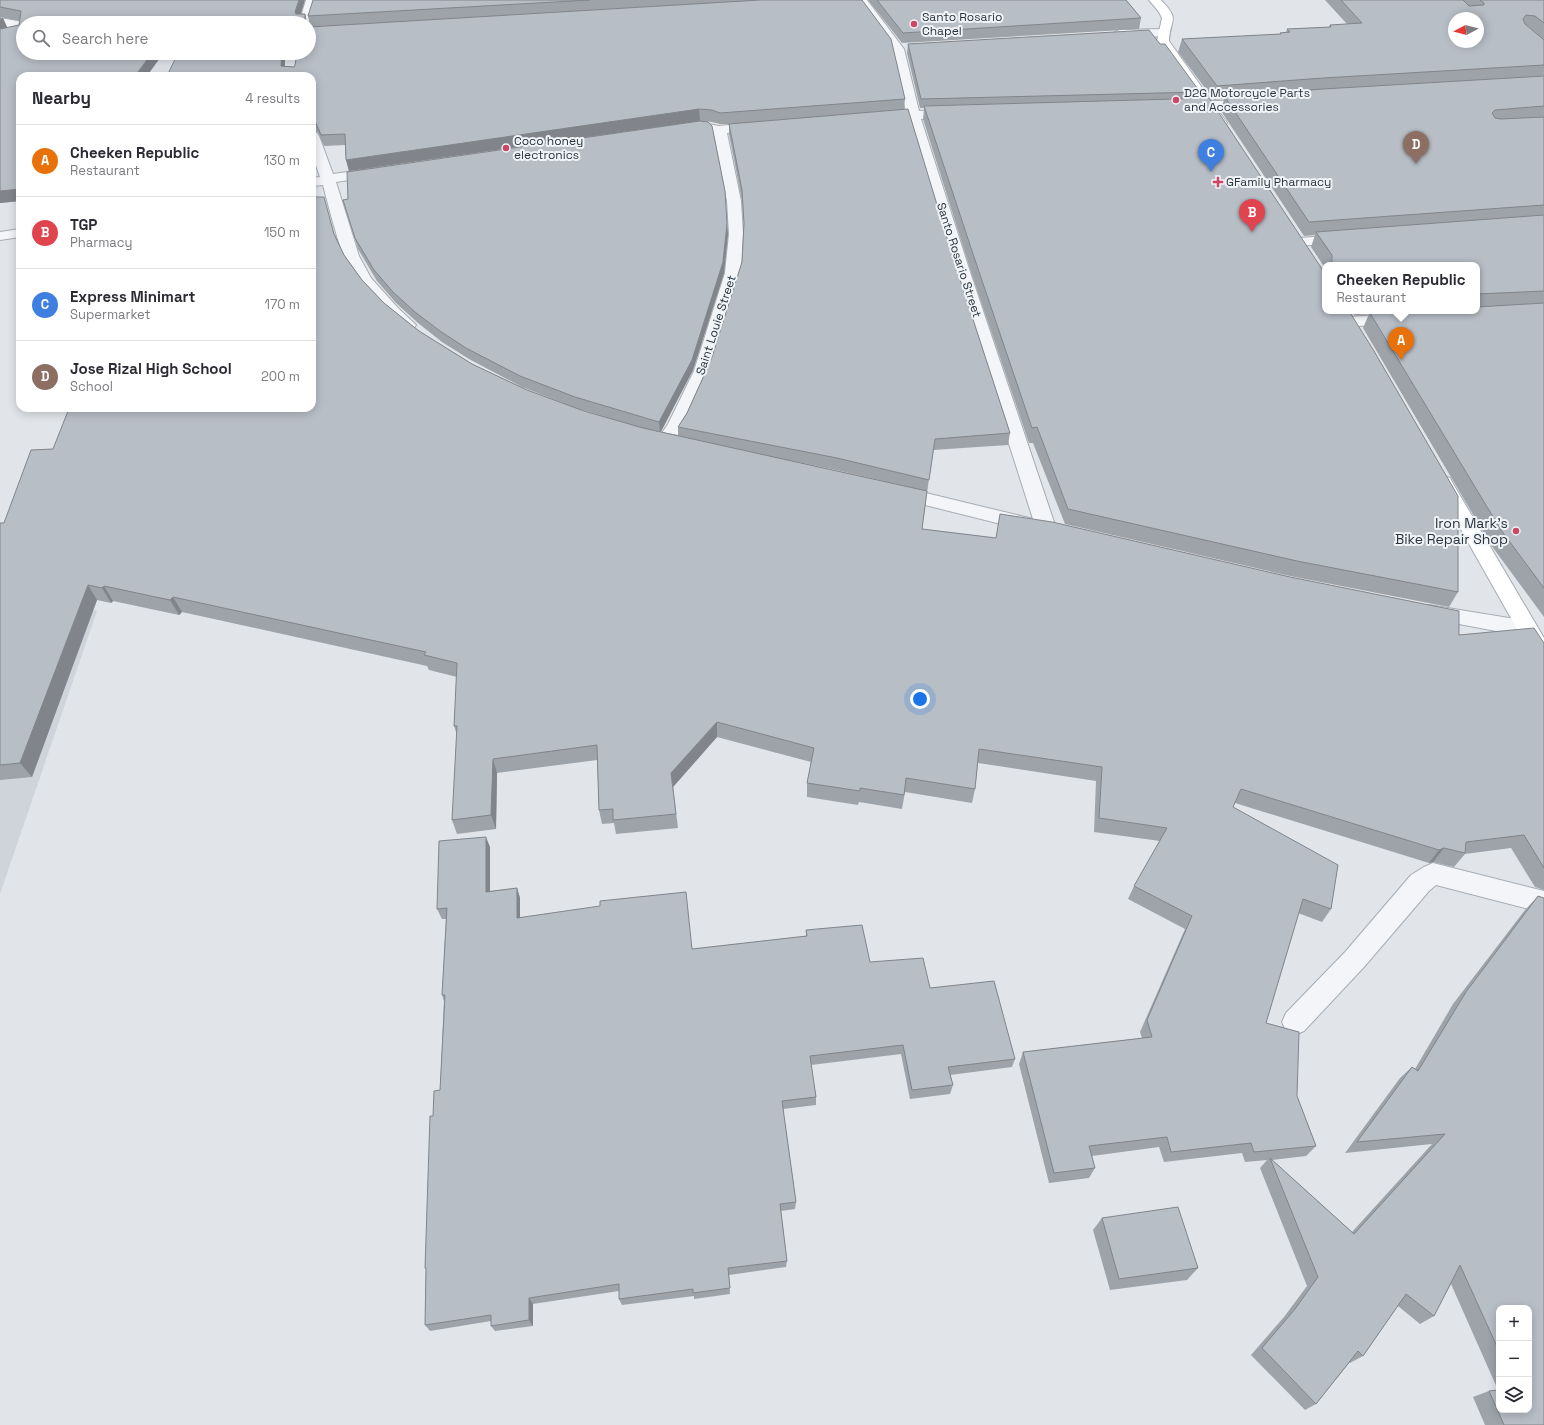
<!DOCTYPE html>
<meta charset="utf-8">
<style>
body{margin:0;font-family:"Space Grotesk",sans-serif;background:#f2f2f3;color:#2b2b33}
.controls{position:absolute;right:12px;bottom:12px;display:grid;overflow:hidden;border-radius:8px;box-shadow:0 2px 10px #0003}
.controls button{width:36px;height:36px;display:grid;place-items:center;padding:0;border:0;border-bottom:1px solid #e1e1e2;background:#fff;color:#2b2b33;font:20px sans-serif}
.compass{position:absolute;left:1448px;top:12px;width:36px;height:36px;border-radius:50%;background:#fff;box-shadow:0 2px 10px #0003;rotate:263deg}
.you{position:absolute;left:920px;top:699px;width:14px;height:14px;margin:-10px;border:3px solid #fff;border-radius:50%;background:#1a73e8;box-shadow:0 0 0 6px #1a73e833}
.badge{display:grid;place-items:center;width:26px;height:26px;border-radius:50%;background:#0b8043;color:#fff;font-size:13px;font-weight:700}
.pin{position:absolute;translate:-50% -33px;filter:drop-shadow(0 1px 2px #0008)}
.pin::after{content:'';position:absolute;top:21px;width:14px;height:12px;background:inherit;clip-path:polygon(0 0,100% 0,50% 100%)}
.popup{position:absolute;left:1322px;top:262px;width:158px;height:52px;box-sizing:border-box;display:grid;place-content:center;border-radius:8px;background:#fff;filter:drop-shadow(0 1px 3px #0005);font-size:13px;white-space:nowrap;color:#7c7c81}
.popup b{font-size:15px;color:#2b2b33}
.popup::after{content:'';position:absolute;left:50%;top:100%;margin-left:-8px;border:8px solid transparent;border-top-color:#fff}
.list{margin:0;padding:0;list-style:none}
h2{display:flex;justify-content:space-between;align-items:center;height:52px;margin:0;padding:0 16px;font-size:17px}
h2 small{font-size:13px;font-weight:400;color:#7c7c81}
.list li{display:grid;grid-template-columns:26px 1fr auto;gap:12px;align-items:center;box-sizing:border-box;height:72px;padding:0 16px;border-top:1px solid #e1e1e2}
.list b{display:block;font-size:15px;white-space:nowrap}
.list p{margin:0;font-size:13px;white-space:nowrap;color:#7c7c81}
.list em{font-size:13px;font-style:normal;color:#7c7c81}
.icon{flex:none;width:22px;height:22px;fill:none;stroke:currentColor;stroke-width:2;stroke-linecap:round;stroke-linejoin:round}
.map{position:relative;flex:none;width:1544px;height:1425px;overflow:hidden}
.search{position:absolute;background:#fff;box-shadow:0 2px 10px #0003;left:16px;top:16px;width:300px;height:44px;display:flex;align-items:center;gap:10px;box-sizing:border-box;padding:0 14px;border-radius:22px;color:#7c7c81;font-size:15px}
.panel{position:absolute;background:#fff;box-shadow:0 2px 10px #0003;left:16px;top:72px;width:300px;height:340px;border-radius:12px}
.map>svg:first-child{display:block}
.built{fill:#cfd4db}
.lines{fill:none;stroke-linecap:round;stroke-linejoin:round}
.service-casing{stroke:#a6acb3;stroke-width:2}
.pedestrian-casing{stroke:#a6acb3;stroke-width:2}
.minor-casing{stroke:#a6acb3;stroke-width:2}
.secondary-casing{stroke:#a6acb3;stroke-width:2}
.service{fill:#f4f5f8;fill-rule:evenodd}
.pedestrian{fill:#f4f5f8;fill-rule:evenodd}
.minor{fill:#f4f5f8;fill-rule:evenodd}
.secondary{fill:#fff;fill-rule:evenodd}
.wall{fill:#9ea3aa;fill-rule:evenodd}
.shaded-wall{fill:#81858b}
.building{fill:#b8bec6;stroke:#81858b;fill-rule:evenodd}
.poi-dot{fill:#ce4665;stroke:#f0f4f7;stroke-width:1.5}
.labels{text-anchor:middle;stroke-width:4;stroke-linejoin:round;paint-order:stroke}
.far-poi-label{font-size:12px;fill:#293441;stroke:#f0f4f7;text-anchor:start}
.far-street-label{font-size:12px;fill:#293441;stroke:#f0f4f7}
.poi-label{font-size:14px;fill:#293441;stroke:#f0f4f7;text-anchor:end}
</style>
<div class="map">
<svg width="1544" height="1425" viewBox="0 0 1544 1425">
<rect width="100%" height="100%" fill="#e1e5e9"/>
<polygon class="built" points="0,584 97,611 0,894"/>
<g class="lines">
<g class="service-casing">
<g id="service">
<polygon points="0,18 23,22 25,23 23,23 23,30 0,26"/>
<polygon points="20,229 20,237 0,240 0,232"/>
</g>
</g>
<g class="pedestrian-casing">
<polygon id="pedestrian" points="1433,863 1544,891 1544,913 1436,885 1429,891 1364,967 1304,1031 1295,1035 1286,1031 1282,1022 1286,1013 1346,951 1411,875 1424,867"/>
</g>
<g class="minor-casing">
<g id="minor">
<polygon points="306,0 318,0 309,26 309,23 299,23"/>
<polygon points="855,0 867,0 904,49 919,111 954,109 959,110 961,113 959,116 954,117 921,119 971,275 1056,528 1053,533 1046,535 1039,533 1036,528 1029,531 897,498 890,496 888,492 890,488 897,486 1033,519 955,275 908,119 880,121 875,120 873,117 875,114 906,112 892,49"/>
<polygon points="1163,29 1167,30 1169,33 1167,36 1120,38 1116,37 1114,34 1116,31 1120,30"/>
<polygon points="158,53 208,53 211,56 209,59 205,60 164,57 160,56"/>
<polygon points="248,53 299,53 300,54 298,57 294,58 253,59 249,58 247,55"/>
<polygon points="1251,99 1256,100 1257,103 1256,106 1186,111 1181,110 1180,107 1181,104 1186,103"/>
<path d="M 697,122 L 719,126 L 758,122 L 763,123 L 765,126 L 763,129 L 758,130 L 727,133 L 741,201 L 743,234 L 741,273 L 710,371 L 686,424 L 671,446 L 665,448 L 659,446 L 656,442 L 668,424 L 694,371 L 725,273 L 729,234 L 727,201 L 714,135 C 707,125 690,133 679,131 L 677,128 L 679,125 Z"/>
<path d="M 312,132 L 317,133 L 319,136 L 333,174 L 376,168 L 381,169 L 383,172 L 381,175 L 376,176 L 336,182 L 359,256 L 371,278 L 398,308 L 416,325 L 414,328 C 410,329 406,330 402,328 C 384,318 350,274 343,255 C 335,232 329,208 323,185 L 312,186 L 312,178 L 320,177 L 312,154 Z"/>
<polygon points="1343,235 1348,236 1350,239 1348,242 1299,246 1294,245 1292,242 1294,239 1299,238"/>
<polygon points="1395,314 1401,316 1403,319 1401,322 1349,327 1343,325 1341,322 1343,319 1349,317"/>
<polygon points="1429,605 1527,621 1534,624 1537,629 1534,634 1527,637 1422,617 1419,612 1422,607"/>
</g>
</g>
<g class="secondary-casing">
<g id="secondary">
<path d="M 1149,0 L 1161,0 C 1181,21 1170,18 1169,41 L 1227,123 L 1225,126 L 1215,126 L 1157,41 L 1162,18 L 1159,12 Z"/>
<polygon points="1443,476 1450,478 1452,482 1544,638 1544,663 1537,661 1520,634 1434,482 1436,478"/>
</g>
</g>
<use href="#service" class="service"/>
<use href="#pedestrian" class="pedestrian"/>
<use href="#minor" class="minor"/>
<use href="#secondary" class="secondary"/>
</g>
<g class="wall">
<polygon points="0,0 305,14 307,23 23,23 23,53 158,53 160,58 20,76 20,201 0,203 0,18 3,18 7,28 19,25 20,21 0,17"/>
<path d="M 313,0 L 862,0 L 905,99 L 904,109 L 1010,433 L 1008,445 L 933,450 L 922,529 L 996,538 L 1000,514 L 1459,635 L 1544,643 L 1544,890 L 1535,887 L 1511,848 L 1465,854 L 1454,867 L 1433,862 L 1429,863 L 1235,803 L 1233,807 L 1331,909 L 1322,922 L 1298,913 L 1266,1023 L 1297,1096 L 1316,1146 L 1306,1156 L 1272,1160 L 1352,1232 L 1432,1144 L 1345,1153 L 1400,1078 L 1412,1067 L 1415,1069 L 1453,1004 L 1525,910 L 1538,896 L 1544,1425 L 1485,1425 L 1473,1397 L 1489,1391 L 1498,1390 L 1451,1284 L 1434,1316 L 1420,1324 L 1398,1306 L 1363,1356 L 1350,1363 L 1350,1362 L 1316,1404 L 1305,1410 L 1251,1355 L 1284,1317 L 1307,1286 L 1260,1168 L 1267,1160 L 1245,1162 L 1242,1153 L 1164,1162 L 1159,1147 L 1092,1156 L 1095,1168 L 1089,1178 L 1049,1183 L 1019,1064 L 1023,1052 L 1142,1038 L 1140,1032 L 1185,929 L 1128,899 L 1134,886 L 1160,841 L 1094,832 L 1096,781 L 978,763 L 975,789 L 972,803 L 905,792 L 902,809 L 859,802 L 858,805 L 807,797 L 807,783 L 811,762 L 717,737 L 673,787 L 678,828 L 616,834 L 614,823 L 602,824 L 599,810 L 597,760 L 497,773 L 496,829 L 457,834 L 452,820 L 457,735 L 454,726 L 457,677 L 429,670 L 427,666 L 182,612 L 179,615 L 113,601 L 111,603 L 97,600 L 32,777 L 0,780 L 0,523 L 4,523 L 53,449 L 112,409 L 335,235 L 344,255 L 362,280 L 384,303 L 419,331 L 472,364 L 527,390 L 571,406 L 522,387 L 469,359 L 442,342 L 418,323 L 396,303 L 377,281 L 358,249 L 343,200 L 727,224 L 728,234 L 724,273 L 693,370 L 661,432 L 678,435 L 678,427 L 687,413 L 711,360 L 742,262 L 744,227 L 742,201 L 729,134 L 729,124 L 720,124 L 712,122 L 700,121 L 349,171 L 346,160 L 345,145 L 324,146 L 318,132 L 312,131 L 312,76 L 176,57 L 175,53 L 283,53 L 285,60 L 285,66 L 294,67 L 295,65 L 310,26 L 308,16 ZM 579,409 L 610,418 L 584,411 ZM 784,459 L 836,470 L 914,488 ZM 1499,1308 L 1529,1410 L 1499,1410 Z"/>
<polygon points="868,0 1126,0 1141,18 1139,29 902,43"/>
<polygon points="1325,0 1544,0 1544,617 1491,545 1363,328 1369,314 1355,315 1352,311 1477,311 1477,265 1325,265 1325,268 1311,247 1315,235 1304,236 1221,111 1224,99 1214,100 1178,52 1182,39 1280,34 1280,33 1286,32 1287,29 1329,27 1330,25 1347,24"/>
<polygon points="908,44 1160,44 1200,92 1198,98 1324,272 1458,592 1449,607 1290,576 1065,524 1033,443 1029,443 972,275 923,119 924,108 920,108 907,53"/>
<polygon points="490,847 490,891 517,888 520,898 520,918 692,949 806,936 806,930 870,962 930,988 1015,1059 1012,1067 950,1075 953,1085 950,1094 910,1099 901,1054 811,1065 816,1097 816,1105 783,1109 796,1202 795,1209 781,1211 787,1261 786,1267 729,1275 730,1294 694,1299 694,1296 622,1305 619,1299 619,1291 533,1304 533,1326 495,1331 491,1326 491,1321 430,1331 425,1325 426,1270 425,1268 433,1116 440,1090 444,1001 442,995 446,919 442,919 437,909"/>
<polygon points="1102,1218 1198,1268 1187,1280 1110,1290 1093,1230"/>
</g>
<g class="shaded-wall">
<polygon points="299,0 305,0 298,23 295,12"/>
<polygon points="305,14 307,23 305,23"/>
<polygon points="3,18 8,29 0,31 0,19"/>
<polygon points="152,53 158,53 160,58 147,76 135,76"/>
<polygon points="282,53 283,53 285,60 284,76 281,66"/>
<polygon points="699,109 700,121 349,171 346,160"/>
<polygon points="20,189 20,201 0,203 0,191"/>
<polygon points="727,224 728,234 724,273 693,370 660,433 659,422"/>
<polygon points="88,585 97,600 32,777 20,763"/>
<polygon points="104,586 113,601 111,603 102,588"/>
<polygon points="173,597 182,612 179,615 170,600"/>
<polygon points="717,722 717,737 673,787 671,773"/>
<polygon points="493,759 497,773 496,829 491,815"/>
<polygon points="486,837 490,847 490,902 486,892"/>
<polygon points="1444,848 1433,862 1429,863 1439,850"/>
<polygon points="517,888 520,898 520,928 517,918"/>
<polygon points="529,1298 533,1304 533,1326 529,1320"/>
</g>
<g class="building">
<polygon points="0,0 299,0 295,12 296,14 305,14 305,23 23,23 23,53 152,53 135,76 20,76 20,189 0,191 0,29 19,25 21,11 0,7"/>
<polygon points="313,0 590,0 308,16"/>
<polygon points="760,0 862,0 891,39 905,99 720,113 712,110 699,109 346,160 345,134 321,135 315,121 312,120 312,76 167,76 178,53 282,53 281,66 294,67 295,65 297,53 309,53 309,27"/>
<polygon points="877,0 1126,0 1141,18 903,33"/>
<path d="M 1341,0 L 1463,0 L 1469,6 L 1484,5 L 1484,3 L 1480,0 L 1544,0 L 1544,23 L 1535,16 L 1526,15 L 1523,19 L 1525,24 L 1544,40 L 1544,65 L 1323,78 L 1217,86 L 1182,39 L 1281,34 L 1280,33 L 1290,32 L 1287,29 L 1331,27 L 1330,25 L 1362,23 ZM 1454,18 L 1478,18 L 1478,42 L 1454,42 Z"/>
<polygon points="1149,30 1160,44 1165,44 1200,92 921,99 908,44"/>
<polygon points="1544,76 1544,106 1495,110 1492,113 1495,118 1501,119 1544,117 1544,205 1309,222 1225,97 1323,89"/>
<polygon points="1209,98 1324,272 1325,273 1325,311 1349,311 1374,351 1458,496 1458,592 1297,561 1068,509 1037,427 1032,428 975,260 924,106"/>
<polygon points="908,109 955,264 1010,433 935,439 929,480 837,458 678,427 687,413 711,360 742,262 744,223 742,190 729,124"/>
<polygon points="700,121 708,122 712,126 725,191 727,224 723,262 692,360 659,422 575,397 520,376 466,348 440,331 415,312 393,292 374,270 355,238 343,200 348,199 347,172"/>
<polygon points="312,197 324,197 334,234 344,255 362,280 384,303 419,331 472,364 527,390 584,411 643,428 927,491 922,529 996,538 1000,514 1052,522 1290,577 1459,611 1459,635 1534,628 1544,643 1544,868 1524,835 1466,842 1465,853 1444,848 1439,850 1241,789 1233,807 1338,865 1331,909 1303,899 1266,1023 1299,1032 1297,1096 1316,1146 1254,1152 1251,1143 1171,1152 1167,1137 1089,1146 1095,1168 1054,1173 1023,1052 1152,1037 1147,1020 1192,916 1134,886 1167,828 1099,818 1102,767 979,749 975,789 906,778 904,795 860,788 860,791 807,783 814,748 717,722 671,773 676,814 613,820 613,809 599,810 597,745 493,759 491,815 452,820 457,726 454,726 457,663 424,655 426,652 173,597 170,600 104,586 102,588 88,585 20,763 0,765 0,523 4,523 31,450 53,449 68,411 112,409 112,408 312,408"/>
<polygon points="1544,215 1544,291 1477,294 1477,265 1332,265 1332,255 1316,232"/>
<polygon points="1544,303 1544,588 1501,530 1370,313 1401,311 1477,311 1477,307"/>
<polygon points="486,837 486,892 517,888 517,918 600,906 600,901 686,892 692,949 807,936 806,930 862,925 870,962 923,958 930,988 994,981 1015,1059 948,1067 953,1085 912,1090 903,1045 810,1056 816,1097 782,1101 796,1202 780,1204 787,1261 728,1268 730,1288 693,1293 693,1289 619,1299 619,1284 529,1298 529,1320 491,1326 491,1315 425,1325 426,1268 425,1268 430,1116 433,1116 434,1091 440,1090 445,995 442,995 447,908 437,909 439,841"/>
<polygon points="1538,896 1544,898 1544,1425 1504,1425 1489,1391 1499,1390 1499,1410 1529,1410 1529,1308 1499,1308 1499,1351 1460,1265 1434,1316 1406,1294 1363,1356 1358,1351 1316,1404 1262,1348 1295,1309 1318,1277 1270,1158 1354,1234 1445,1134 1357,1142 1412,1067 1418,1071 1466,992"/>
<polygon points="1178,1207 1198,1268 1119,1279 1102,1218"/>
</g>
<g class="poi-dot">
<circle cx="914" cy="24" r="4"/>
<circle cx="1176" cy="100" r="4"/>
<circle cx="506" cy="148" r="4"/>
<path d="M1216 176h4v4h4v4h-4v4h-4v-4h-4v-4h4z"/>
<circle cx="1516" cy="531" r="4"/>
</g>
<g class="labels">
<g class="far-poi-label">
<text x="922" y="21">Santo Rosario<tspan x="922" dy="14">Chapel</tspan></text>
<text x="1184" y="97">D2G Motorcycle Parts<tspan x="1184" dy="14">and Accessories</tspan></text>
<text x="514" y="145">Coco honey<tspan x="514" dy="14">electronics</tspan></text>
<text x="1226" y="186">GFamily Pharmacy</text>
</g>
<g class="far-street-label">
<text transform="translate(959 260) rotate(72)" y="4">Santo Rosario Street</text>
<text transform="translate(716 325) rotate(-72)" y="4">Saint Louie Street</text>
</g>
<g class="poi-label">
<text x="1508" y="528">Iron Mark's<tspan x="1508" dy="16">Bike Repair Shop</tspan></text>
</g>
</g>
</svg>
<div class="controls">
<button>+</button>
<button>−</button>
<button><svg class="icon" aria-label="layers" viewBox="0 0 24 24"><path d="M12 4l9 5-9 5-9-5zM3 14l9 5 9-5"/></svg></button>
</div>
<svg class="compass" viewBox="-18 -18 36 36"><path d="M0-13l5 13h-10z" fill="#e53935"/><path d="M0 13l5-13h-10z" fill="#7c7c81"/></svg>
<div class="you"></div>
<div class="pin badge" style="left:1401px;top:360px;background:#e8710a">A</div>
<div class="popup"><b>Cheeken Republic</b>Restaurant</div>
<div class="pin badge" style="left:1252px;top:232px;background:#e0444e">B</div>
<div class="pin badge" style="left:1211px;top:172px;background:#3f7fe0">C</div>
<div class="pin badge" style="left:1416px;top:164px;background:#8d6e63">D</div>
<div class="search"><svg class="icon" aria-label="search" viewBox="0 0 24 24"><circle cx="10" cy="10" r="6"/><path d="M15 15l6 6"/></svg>Search here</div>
<section class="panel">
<h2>Nearby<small>4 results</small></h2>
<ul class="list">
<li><span class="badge" style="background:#e8710a">A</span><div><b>Cheeken Republic</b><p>Restaurant</p></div><em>130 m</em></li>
<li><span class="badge" style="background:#e0444e">B</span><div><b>TGP</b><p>Pharmacy</p></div><em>150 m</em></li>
<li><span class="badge" style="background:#3f7fe0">C</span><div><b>Express Minimart</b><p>Supermarket</p></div><em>170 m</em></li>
<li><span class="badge" style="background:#8d6e63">D</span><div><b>Jose Rizal High School</b><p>School</p></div><em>200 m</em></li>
</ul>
</section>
</div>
